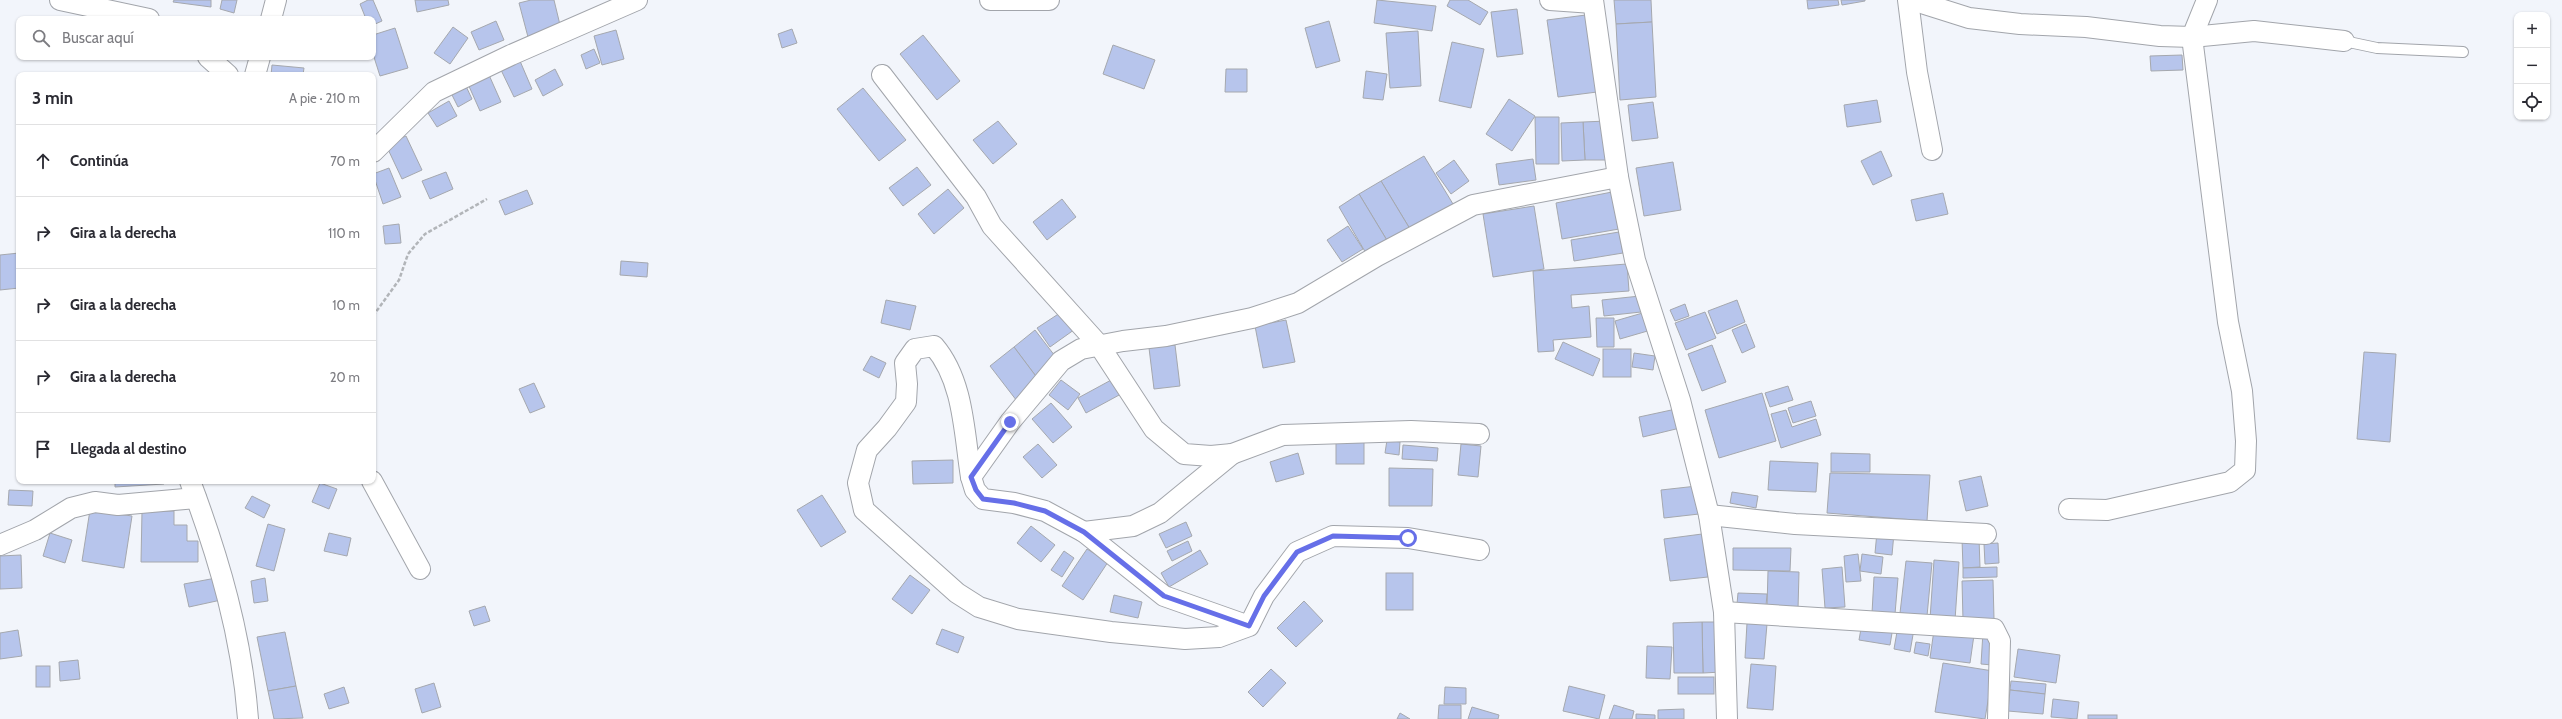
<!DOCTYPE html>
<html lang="es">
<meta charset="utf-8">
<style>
body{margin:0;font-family:Cabin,sans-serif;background:#f2f2f3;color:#2b2b33}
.controls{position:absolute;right:12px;top:12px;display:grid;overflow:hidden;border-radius:8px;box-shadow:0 1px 3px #0004}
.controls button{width:36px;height:36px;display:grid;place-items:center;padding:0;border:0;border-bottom:1px solid #e1e1e2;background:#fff;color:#2b2b33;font:20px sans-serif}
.stop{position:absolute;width:12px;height:12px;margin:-9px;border:3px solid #666fe8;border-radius:50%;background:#fff}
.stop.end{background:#666fe8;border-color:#fff;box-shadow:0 1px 4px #0008}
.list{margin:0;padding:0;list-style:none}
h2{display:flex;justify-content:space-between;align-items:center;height:52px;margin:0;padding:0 16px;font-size:17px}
h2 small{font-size:13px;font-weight:400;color:#7c7c81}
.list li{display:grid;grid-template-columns:26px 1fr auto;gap:12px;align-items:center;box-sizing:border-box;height:72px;padding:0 16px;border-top:1px solid #e1e1e2}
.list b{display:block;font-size:15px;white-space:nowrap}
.list em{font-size:13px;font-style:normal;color:#7c7c81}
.icon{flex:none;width:22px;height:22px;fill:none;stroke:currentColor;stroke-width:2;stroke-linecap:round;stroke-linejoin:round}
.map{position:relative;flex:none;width:2562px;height:719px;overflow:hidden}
.search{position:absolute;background:#fff;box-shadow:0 1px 3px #0004;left:16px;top:16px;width:360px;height:44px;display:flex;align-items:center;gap:10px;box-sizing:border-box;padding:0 14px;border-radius:8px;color:#7c7c81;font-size:15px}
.panel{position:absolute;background:#fff;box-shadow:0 1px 3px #0004;left:16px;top:72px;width:360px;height:412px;border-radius:8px}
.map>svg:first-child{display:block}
.building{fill:#b7c5ec;stroke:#a5a8ae}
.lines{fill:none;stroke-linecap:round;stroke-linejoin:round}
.lane-casing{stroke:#a2a5ab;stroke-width:12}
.street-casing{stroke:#a2a5ab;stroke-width:22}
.path{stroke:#b2b5b9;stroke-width:2.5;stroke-dasharray:4 2;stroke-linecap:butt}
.lane{stroke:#fff;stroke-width:10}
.street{stroke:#fff;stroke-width:20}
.route{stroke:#666fe8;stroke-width:5}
</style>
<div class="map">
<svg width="2562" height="719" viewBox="0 0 2562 719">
<rect width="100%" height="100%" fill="#f2f5fb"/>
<g class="building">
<polygon points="174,0 211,0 211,7 173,2"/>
<polygon points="222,0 237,0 234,13 220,9"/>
<polygon points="368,0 373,0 382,21 373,25 373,19 366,19 360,4"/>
<polygon points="415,0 448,0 449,5 417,12"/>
<polygon points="531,0 554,0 561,29 528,37 519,3"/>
<polygon points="1377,0 1436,6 1432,31 1374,23"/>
<polygon points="1450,0 1468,0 1488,12 1480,25 1447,6"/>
<polygon points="1614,0 1651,0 1652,22 1616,24"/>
<polygon points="1807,0 1838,0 1839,5 1808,9"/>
<polygon points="1841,0 1865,0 1865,1 1842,5"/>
<polygon points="1517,9 1523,54 1497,57 1491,12"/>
<polygon points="1586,15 1597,92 1558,97 1547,20"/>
<polygon points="496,21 504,40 479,50 471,32"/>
<polygon points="1329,21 1340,61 1316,68 1305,28"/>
<polygon points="1652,22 1656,97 1620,100 1616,24"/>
<polygon points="453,27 468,38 450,64 434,53"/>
<polygon points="395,28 408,68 380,76 373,54 373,35"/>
<polygon points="792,29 797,43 782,48 778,34"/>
<polygon points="616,30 624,59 602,65 594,36"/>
<polygon points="1418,31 1421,86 1390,88 1386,33"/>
<polygon points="923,35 960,81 937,100 900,54"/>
<polygon points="1452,42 1484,49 1471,108 1439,101"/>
<polygon points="1113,45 1155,60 1144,89 1103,74"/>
<polygon points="594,49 600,63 586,69 581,55"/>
<polygon points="2182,55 2183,70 2151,71 2150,56"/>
<polygon points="520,61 532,89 514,97 501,70"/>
<polygon points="272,65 304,68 303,75 271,75"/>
<polygon points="555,69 563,85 543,96 535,80"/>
<polygon points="1226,69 1247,69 1247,92 1225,92"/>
<polygon points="1366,71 1387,74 1383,100 1363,98"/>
<polygon points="489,75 501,102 480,111 468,84"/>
<polygon points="464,82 472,99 458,107 449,89"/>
<polygon points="863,88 906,140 879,161 837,109"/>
<polygon points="1509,99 1535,116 1512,151 1486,134"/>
<polygon points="1877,100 1881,122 1847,127 1844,105"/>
<polygon points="449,101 457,116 437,127 428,113"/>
<polygon points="1653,102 1658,138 1632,141 1628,105"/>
<polygon points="1535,117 1559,117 1559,164 1536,164"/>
<polygon points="998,121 1017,144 993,164 973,140"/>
<polygon points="1607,121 1609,160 1585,160 1583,122"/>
<polygon points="1583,122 1585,160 1562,161 1561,123"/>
<polygon points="406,136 422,170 402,179 386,145"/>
<polygon points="1881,151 1892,176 1873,185 1861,161"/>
<polygon points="1424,156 1453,204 1410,229 1381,181"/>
<polygon points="1533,159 1536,180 1499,185 1496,164"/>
<polygon points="1454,160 1469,181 1451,194 1436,173"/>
<polygon points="1673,162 1681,210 1644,216 1636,168"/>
<polygon points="917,167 931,185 903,206 889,188"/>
<polygon points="389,168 401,197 383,204 373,174"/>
<polygon points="446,172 453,189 430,199 422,181"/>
<polygon points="1381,181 1410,229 1388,242 1359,194"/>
<polygon points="948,189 964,208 934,234 918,214"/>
<polygon points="527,190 533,204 505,215 499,201"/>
<polygon points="1612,192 1619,229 1562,239 1556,203"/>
<polygon points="1943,193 1948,214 1916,221 1911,200"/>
<polygon points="1359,194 1388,242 1367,255 1339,207"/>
<polygon points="1062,199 1076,217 1047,240 1033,222"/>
<polygon points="1534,206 1544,269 1493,277 1483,214"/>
<polygon points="399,224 401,243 385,244 383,226"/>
<polygon points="1348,226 1363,249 1342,262 1327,240"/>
<polygon points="1619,232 1623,253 1574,261 1571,240"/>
<polygon points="19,253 19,288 0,290 0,255"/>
<polygon points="621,261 648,263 647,277 620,275"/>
<polygon points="1627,264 1629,291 1571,295 1572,308 1589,306 1591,337 1553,340 1554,351 1538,352 1533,271"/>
<polygon points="1640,296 1641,312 1604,316 1602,300"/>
<polygon points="886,300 916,306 910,330 881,323"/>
<polygon points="1737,300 1745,322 1717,334 1708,311"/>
<polygon points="1685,304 1689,316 1675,321 1670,310"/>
<polygon points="1066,309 1078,327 1050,347 1037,328"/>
<polygon points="1646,312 1651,330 1620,339 1615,321"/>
<polygon points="1705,312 1716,338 1686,350 1675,323"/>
<polygon points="1596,318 1614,318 1614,347 1597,347"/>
<polygon points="1286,320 1295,362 1263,368 1255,326"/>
<polygon points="1746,324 1755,347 1742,353 1732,330"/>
<polygon points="1035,330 1055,356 1038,379 1014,347"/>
<polygon points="1563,342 1600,359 1593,376 1555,359"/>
<polygon points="1175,345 1180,386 1154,389 1149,348"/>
<polygon points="1712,345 1726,382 1702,391 1688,354"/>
<polygon points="1014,347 1038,379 1020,405 990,366"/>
<rect x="1603" y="349" width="28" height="28"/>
<polygon points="2364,352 2396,354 2390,442 2357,439"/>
<polygon points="1634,353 1655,356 1653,370 1632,367"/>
<polygon points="871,356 886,363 879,378 863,370"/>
<polygon points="1113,379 1121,394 1086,413 1078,398"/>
<polygon points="1061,380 1080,394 1068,410 1049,395"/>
<polygon points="534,383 545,407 530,413 519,389"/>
<polygon points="1788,386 1793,400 1770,407 1765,393"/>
<polygon points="1762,393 1776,441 1719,458 1705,410"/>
<polygon points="1811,401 1816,416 1793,423 1788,408"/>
<polygon points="1051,403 1072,427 1053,443 1032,419"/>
<polygon points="1676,409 1680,428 1643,437 1639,417"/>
<polygon points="1786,410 1792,427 1816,419 1821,435 1781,448 1771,414"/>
<rect x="1336" y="440" width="28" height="24"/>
<polygon points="1387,440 1400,442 1399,455 1385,453"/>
<polygon points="1038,444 1057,465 1042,478 1023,457"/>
<polygon points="1461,444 1481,446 1478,477 1458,475"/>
<polygon points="1403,445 1438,448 1437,461 1402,459"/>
<polygon points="1298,453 1304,474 1276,482 1270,462"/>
<polygon points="1831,453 1870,454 1870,472 1831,472"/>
<polygon points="953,460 953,483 913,484 912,461"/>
<polygon points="1770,461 1818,463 1816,492 1768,490"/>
<polygon points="1389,468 1433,469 1432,506 1389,506"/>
<polygon points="1830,473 1930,475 1927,521 1827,513"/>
<polygon points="1981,476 1988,506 1966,511 1959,481"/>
<polygon points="115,481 164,481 164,484 115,487"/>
<polygon points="320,483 337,489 329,509 312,502"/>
<polygon points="1697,486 1699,514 1664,518 1661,490"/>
<polygon points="9,490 33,491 32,506 8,505"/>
<polygon points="1732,492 1758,496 1756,508 1730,503"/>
<polygon points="822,495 846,532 821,547 797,510"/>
<polygon points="252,496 270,505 264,518 245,508"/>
<polygon points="90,510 132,516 124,568 82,561"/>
<polygon points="142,511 174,511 174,525 187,525 187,541 198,541 198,562 141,562"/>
<polygon points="1186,522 1192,536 1166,548 1159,534"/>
<polygon points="268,524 285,529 274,571 256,566"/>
<polygon points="1031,526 1055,545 1041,562 1017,543"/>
<polygon points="1877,532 1894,533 1892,555 1875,553"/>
<polygon points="50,533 72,540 65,563 43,556"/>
<polygon points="329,533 351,538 347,556 324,551"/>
<polygon points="1702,534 1708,577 1670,581 1664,539"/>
<polygon points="1979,538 1980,567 1963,568 1962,539"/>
<polygon points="1188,541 1192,551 1172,561 1167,551"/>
<polygon points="1998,543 1999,563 1985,564 1984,544"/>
<polygon points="1733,548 1791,548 1790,571 1733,570"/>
<polygon points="1087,549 1108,562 1083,600 1062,586"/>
<polygon points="1200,550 1208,564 1169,587 1161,573"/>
<polygon points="1064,551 1074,558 1062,577 1051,570"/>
<polygon points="1858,554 1861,581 1846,582 1844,556"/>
<polygon points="1862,554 1883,557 1881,574 1860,571"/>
<polygon points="21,555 22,588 0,589 0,556"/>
<polygon points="1934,560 1959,562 1955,620 1930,619"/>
<polygon points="1906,561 1932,563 1927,616 1900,613"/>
<polygon points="1842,567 1845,607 1825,608 1822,569"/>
<polygon points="1997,567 1997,577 1963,578 1963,568"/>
<polygon points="1768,571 1799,572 1798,609 1767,608"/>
<rect x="1386" y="573" width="27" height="37"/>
<polygon points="910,575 930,590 912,614 892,599"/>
<polygon points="1874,577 1898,578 1895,614 1872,613"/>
<polygon points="216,578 221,600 189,607 184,584"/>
<polygon points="265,578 268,601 254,603 251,581"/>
<polygon points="1993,580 1994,619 1963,620 1962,581"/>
<polygon points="1738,593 1767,594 1766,606 1737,604"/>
<polygon points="1114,595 1142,602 1138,618 1110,612"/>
<polygon points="1304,601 1323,621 1296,647 1277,628"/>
<polygon points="485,606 490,621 474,626 469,611"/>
<polygon points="1702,622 1721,622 1722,672 1703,673"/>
<polygon points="1702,622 1703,673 1674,673 1673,623"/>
<polygon points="1747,623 1767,624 1764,659 1745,658"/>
<polygon points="1862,623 1893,627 1890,645 1859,640"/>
<polygon points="1898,626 1914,629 1910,652 1894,649"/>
<polygon points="942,629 964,637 958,653 936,644"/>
<polygon points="18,630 22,656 0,659 0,633"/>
<polygon points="1934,630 1974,635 1970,663 1930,658"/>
<polygon points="285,632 296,686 268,691 257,637"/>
<polygon points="1983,632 1995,633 1992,665 1981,664"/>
<polygon points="1916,642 1930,644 1928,656 1914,653"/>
<polygon points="1647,646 1672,647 1670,679 1646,678"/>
<polygon points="2018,649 2060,655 2056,683 2014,677"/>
<polygon points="78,660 80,679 60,681 59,662"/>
<polygon points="1943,663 1993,671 1985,719 1935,712"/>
<polygon points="1751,664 1776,666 1773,710 1747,708"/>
<rect x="36" y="666" width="14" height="21"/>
<polygon points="1271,669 1286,683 1263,707 1248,692"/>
<rect x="1678" y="677" width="36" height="17"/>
<polygon points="2011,681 2046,684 2045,694 2010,690"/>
<polygon points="434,683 441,707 422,713 415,689"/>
<polygon points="296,686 303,718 274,719 268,691"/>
<polygon points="1569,686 1605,695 1599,719 1563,711"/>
<polygon points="344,687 349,703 329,709 324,694"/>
<polygon points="1445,687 1466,688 1466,704 1444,704"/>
<polygon points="2010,690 2045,694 2043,714 2008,711"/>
<polygon points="2053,699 2079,702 2077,719 2051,717"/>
<polygon points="1439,705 1461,705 1461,719 1438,719"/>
<polygon points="1614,705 1634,711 1632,719 1609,719"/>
<polygon points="1472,707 1499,715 1498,719 1468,719"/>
<polygon points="1684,709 1684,719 1658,719 1658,710"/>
<polygon points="1400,713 1410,719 1397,719"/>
<polygon points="1636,714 1655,715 1655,719 1636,719"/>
<rect x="2088" y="715" width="29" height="4"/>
</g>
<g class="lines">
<g class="lane-casing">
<polyline id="lane" points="2344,41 2377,48 2463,52"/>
</g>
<g class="street-casing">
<g id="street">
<polyline points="60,0 149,19"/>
<polyline points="990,0 1049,0"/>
<polyline points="1550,0 1593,3"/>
<polyline points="1593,0 1618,177 1635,260 1680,400 1709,515 1724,612 1727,719"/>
<polyline points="1908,0 1917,72 1932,150"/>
<polyline points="1912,0 1969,18 2020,24 2086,27 2160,36 2192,37 2254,31 2344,41"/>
<polyline points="271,19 276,0"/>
<polyline points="208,57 228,75"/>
<polyline points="255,75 260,57"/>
<polyline points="882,75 976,197 992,226 1099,345 1154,429 1184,454 1211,456 1232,454 1283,435 1411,431 1479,434"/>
<polyline points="373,152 434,92 511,55 637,0"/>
<polyline points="971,477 1010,422 1061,361 1081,349 1123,341 1166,336 1252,318 1298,303 1377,256 1473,205 1618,177"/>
<path d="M 190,481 C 219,558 242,637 248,719"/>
<polyline points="372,481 420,569"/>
<polyline points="2069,509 2107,510 2230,482 2245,470 2246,441 2242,391 2228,322 2192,37 2207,0"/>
<polyline points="1709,515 1795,524 1986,534"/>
<polyline points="1084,532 1133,526 1160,513 1232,454"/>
<polyline points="0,545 35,530 71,508 95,502 118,505 196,498"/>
<polyline points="1724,612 1994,629 2000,641 1998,719"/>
<path d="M 1249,626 L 1164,596 L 1084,532 L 1045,511 L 1014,503 L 983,499 L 975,490 L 971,477 C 964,433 964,381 934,346 L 915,349 L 905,363 L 907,384 L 906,402 L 887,428 L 867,450 L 858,483 L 864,510 L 957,593 L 979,607 L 1018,619 L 1111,632 L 1185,639 L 1219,637 L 1249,626 L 1264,596 L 1297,552 L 1333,536 L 1408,538 L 1479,550"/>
</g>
</g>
<polyline class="path" points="373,316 399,280 408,254 425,234 487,199"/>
<use href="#lane" class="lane"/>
<use href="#street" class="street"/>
</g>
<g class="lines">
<polyline class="route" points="1010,422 971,477 976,490 983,499 1014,503 1045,511 1084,532 1164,596 1249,626 1264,596 1297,552 1333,536 1408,538"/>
</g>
</svg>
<div class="controls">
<button>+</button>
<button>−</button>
<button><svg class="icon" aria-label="locate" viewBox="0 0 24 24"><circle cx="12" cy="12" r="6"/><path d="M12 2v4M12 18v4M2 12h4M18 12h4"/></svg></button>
</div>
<div class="stop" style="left:1408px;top:538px"></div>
<div class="stop end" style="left:1010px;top:422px"></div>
<div class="search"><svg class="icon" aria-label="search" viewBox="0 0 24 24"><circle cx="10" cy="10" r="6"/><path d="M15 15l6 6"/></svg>Buscar aquí</div>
<section class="panel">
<h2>3 min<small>A pie · 210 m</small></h2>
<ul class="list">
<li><svg class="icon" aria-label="ahead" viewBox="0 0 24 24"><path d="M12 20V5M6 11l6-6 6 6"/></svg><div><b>Continúa</b></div><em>70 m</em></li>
<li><svg class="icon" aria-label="right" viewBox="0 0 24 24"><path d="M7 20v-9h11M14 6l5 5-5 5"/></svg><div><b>Gira a la derecha</b></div><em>110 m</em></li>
<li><svg class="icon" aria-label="right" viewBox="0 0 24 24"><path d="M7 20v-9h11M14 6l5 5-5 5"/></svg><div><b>Gira a la derecha</b></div><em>10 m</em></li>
<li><svg class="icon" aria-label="right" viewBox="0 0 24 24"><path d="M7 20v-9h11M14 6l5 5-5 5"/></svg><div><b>Gira a la derecha</b></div><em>20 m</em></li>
<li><svg class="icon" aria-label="arrive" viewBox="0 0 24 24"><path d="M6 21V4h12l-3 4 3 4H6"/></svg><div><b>Llegada al destino</b></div></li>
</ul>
</section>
</div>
